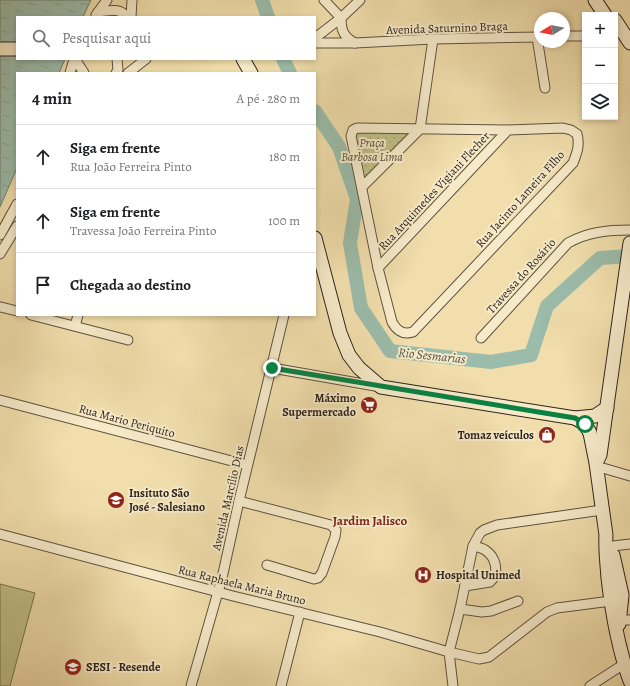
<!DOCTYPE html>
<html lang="pt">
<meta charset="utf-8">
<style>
body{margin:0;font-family:Alegreya,serif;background:#f6f6f6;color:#202124}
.controls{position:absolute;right:12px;top:12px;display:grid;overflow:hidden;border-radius:0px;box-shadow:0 2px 6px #0003}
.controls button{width:36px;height:36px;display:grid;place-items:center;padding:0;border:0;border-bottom:1px solid #e0e0e0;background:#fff;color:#202124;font:20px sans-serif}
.compass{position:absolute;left:534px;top:12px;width:36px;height:36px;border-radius:50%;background:#fff;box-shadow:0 2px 6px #0003;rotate:260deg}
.stop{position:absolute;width:12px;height:12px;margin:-9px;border:3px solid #0b8043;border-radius:50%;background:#fff}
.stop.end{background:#0b8043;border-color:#fff;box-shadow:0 1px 4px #0008}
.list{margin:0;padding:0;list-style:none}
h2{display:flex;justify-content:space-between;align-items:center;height:52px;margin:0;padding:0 16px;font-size:17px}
h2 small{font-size:13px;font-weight:400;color:#757577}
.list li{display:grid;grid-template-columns:26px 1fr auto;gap:12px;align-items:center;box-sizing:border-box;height:64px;padding:0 16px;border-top:1px solid #e0e0e0}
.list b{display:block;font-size:15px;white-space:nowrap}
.list p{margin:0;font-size:13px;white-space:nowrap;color:#757577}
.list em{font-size:13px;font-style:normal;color:#757577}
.icon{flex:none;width:22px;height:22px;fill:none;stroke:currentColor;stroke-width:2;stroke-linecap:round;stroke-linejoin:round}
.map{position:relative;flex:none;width:630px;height:686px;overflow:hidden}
.search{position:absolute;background:#fff;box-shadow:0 2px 6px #0003;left:16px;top:16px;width:300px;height:44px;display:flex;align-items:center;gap:10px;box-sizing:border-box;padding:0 14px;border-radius:0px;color:#757577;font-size:15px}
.panel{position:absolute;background:#fff;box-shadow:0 2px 6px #0003;left:16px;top:72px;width:300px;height:244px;border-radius:0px}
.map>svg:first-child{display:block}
.grass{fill:#c0c086;stroke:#777251}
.park{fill:url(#park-dots);stroke:#777251}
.water{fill:url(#water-ripples);stroke:#6f7f71}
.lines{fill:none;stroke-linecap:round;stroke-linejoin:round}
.river{stroke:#9bbcaa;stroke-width:14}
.street-casing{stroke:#5f5240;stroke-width:11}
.secondary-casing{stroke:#2e231c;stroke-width:15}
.street{stroke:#f6eac9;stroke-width:9}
.secondary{stroke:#f6eac9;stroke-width:13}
.route{stroke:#0b8043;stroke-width:5}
.labels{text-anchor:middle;stroke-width:4;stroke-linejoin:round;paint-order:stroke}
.street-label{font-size:12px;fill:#2e231c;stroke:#f6eac9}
.park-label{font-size:12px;font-style:italic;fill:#524a36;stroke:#f6eac9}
.poi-label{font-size:12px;font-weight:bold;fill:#2e231c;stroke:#f6eac9;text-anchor:start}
.water-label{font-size:13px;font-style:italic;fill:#4f5147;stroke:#f6eac9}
.neighbourhood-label{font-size:13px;font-weight:bold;fill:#7a1f14;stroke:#f6eac9}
</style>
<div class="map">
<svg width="630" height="686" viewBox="0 0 630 686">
<defs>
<pattern id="park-dots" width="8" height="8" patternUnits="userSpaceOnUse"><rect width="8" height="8" fill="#c0c086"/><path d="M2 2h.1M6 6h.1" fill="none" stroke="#a5a573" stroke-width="1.8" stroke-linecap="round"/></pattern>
<pattern id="water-ripples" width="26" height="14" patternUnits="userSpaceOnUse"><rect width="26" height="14" fill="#9bbcaa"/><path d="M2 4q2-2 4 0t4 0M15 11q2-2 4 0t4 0" fill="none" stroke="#86a192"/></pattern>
</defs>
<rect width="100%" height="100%" fill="#f1deac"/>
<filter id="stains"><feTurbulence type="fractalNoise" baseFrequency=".005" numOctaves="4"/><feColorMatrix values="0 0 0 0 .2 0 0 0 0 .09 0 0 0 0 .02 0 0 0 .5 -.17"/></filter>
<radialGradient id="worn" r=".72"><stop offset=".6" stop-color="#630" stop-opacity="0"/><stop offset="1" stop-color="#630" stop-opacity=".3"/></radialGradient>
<polygon class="grass" points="0,584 35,593 10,686 0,686"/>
<polygon class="park" points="354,132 413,133 362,184"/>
<polygon class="water" points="0,0 91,0 83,17 17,17 17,59 65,59 59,73 17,73 17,168 0,207"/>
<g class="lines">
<g class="river">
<polyline points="262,0 268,17"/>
<polyline points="283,59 290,73"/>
<polyline points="315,111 339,147 357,199 350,243 361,308 390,351 491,362 531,355 547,306 600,258 630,256"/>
</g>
<g class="street-casing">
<g id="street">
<path d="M 324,0 L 341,18 C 341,31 344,37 355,43"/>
<path d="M 98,12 C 107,11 121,7 126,17"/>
<polyline points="96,15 107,0"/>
<polyline points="131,17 132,0"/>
<polyline points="564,36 585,36"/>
<polyline points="537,37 545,88"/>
<polyline points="315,38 341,18 360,0"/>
<polyline points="315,43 355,43 433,39 540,37"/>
<polyline points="75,59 84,73"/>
<polyline points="70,73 74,59"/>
<polyline points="116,73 118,70 117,59"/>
<polyline points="128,73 146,59"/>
<path d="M 357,128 L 508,130 L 563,128 L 571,130 L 577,134 C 580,145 577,153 573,163 L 413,332 C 403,335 397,331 392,322 L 378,268 L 351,136 L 353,130 Z"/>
<polyline points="362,187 420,129 433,39"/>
<polyline points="0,235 17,204"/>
<polyline points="0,254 17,226"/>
<polyline points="378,268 508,130"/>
<polyline points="1,307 17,311"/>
<polyline points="31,315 128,340"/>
<polyline points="75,326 78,315"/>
<path d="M 481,338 L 568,243 C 588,232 607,230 630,230"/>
<polyline points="272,368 381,387"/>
<polyline points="0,400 247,465"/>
<polyline points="596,466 630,476"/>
<polyline points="239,501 331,525 336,530 335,537 322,573 318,578 314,579 267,565"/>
<polyline points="0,534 233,596 380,632 449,652 479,659 489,657 547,612 557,608 611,601"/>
<polyline points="605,547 630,544"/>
<path d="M 465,586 L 490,582 C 500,573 496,557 485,550 C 482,548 477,547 473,546"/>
<polyline points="460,609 482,612 491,611 518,601"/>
<polyline points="614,620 630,620"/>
<polyline points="191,686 222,578 239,501 284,315"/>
<polyline points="281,686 300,612"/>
<polyline points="453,686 449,652 460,609 473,546 480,533 484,530 497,525 602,510"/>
<polyline points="590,686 624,664"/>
</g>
</g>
<g class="secondary-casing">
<g id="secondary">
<polyline points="595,0 605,15"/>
<polyline points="615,20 630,43"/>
<polyline points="0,49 17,49"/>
<polyline points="243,59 251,73"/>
<polyline points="315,238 340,333 349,355 359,368 381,387 575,418 595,416 607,408"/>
<path d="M 575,418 L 585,424 L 590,433 L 596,463 L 606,535 C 605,549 607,563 608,578 C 612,613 618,648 630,681"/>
<polyline points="597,461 600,455 630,243"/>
<polyline points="613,555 622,595 619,624"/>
</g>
</g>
<use href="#street" class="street"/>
<use href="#secondary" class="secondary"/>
</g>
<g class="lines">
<polyline class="route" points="272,368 575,418 585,424"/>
</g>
<defs>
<g id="supermarket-disc" transform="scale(0.9)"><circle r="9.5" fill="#8f2418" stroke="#f6eac9"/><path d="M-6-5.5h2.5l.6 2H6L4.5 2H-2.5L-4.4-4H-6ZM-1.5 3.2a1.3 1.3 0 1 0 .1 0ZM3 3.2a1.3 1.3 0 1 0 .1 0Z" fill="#fff"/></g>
<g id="shop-disc" transform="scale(0.9)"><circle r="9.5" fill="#8f2418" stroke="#f6eac9"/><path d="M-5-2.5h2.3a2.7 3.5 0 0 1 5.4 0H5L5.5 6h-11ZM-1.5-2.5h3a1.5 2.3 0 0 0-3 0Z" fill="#fff"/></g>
<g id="school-disc" transform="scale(0.9)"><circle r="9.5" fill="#8f2418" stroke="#f6eac9"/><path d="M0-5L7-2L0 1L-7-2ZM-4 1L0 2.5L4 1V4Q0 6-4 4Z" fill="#fff"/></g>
<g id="hospital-disc" transform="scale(0.9)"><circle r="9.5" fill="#8f2418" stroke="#f6eac9"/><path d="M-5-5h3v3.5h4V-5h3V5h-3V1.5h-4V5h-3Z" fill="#fff"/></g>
</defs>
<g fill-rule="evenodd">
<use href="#supermarket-disc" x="369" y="405"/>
<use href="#shop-disc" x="547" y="435"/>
<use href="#school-disc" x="116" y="500"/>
<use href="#hospital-disc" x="423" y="575"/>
<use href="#school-disc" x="73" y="667"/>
</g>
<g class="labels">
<g class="street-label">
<text transform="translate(447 28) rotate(-2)" y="4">Avenida Saturnino Braga</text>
<text transform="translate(434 191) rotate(-47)" y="4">Rua Arquimedes Vigiani Flecher</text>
<text transform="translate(520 199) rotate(-48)" y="4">Rua Jacinto Lameira Filho</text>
<text transform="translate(521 276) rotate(-48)" y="4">Travessa do Rosário</text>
<text transform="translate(127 421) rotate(15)" y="4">Rua Mario Periquito</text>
<text transform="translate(228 498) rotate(-77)" y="4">Avenida Marcílio Dias</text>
<text transform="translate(242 585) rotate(14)" y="4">Rua Raphaela Maria Bruno</text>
</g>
<g class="park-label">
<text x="372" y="147">Praça<tspan x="372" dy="14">Barbosa Lima</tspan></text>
</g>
<g class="poi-label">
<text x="356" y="402" text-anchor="end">Máximo<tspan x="356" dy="14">Supermercado</tspan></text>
<text x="534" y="439" text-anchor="end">Tomaz veículos</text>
<text x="129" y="497">Insituto São<tspan x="129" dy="14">José - Salesiano</tspan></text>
<text x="436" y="579">Hospital Unimed</text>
<text x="86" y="671">SESI - Resende</text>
</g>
<g class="water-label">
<text transform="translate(432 355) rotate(6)" y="5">Rio Sesmarias</text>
</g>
<g class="neighbourhood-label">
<text x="370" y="525">Jardim Jalisco</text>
</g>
</g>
<rect width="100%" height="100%" filter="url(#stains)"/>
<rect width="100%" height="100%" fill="url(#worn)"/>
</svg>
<div class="controls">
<button>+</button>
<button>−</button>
<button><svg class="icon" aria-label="layers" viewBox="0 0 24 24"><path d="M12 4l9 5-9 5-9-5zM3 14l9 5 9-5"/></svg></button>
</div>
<svg class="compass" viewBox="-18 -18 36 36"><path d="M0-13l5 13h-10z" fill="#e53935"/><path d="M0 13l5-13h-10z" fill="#757577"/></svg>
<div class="stop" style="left:585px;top:424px"></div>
<div class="stop end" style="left:272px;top:368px"></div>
<div class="search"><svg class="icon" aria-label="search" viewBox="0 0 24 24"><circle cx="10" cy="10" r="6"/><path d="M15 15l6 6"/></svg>Pesquisar aqui</div>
<section class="panel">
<h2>4 min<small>A pé · 280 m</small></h2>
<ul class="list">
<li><svg class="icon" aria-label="ahead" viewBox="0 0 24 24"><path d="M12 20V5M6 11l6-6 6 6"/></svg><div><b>Siga em frente</b><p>Rua João Ferreira Pinto</p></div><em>180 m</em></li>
<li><svg class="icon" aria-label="ahead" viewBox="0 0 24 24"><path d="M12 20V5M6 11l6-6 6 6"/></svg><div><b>Siga em frente</b><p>Travessa João Ferreira Pinto</p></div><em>100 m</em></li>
<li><svg class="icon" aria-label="arrive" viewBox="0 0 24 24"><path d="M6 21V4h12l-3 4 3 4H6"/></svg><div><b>Chegada ao destino</b></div></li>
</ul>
</section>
</div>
